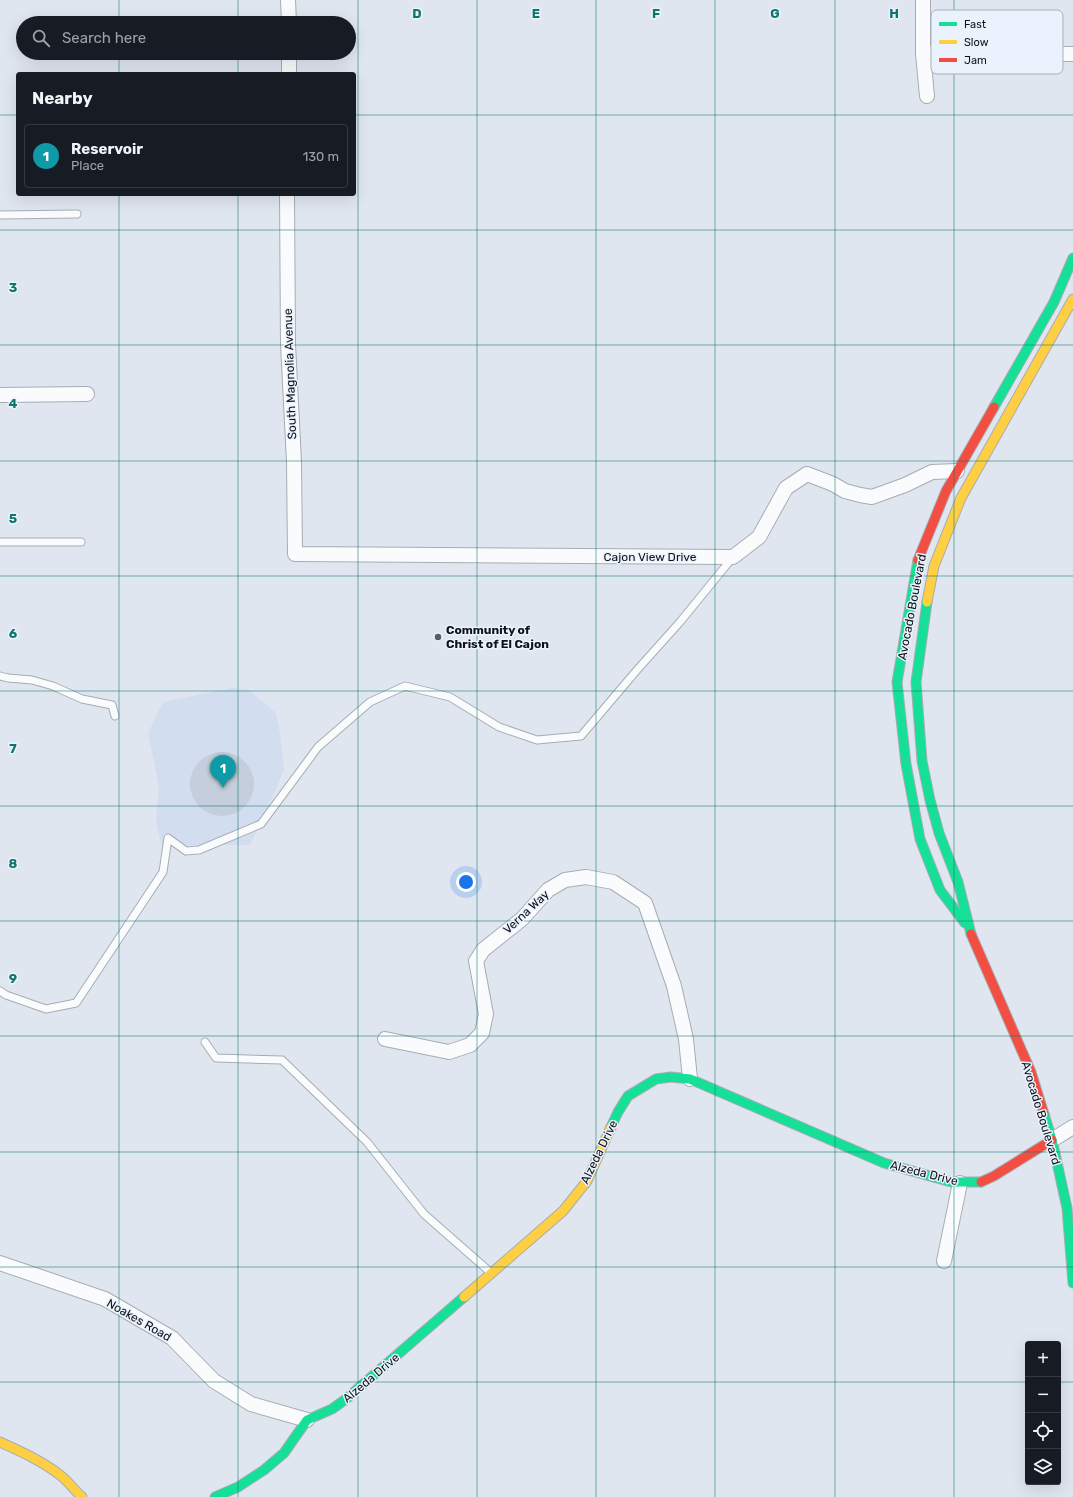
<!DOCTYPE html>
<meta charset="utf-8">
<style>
body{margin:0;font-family:Rubik,sans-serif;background:#20242c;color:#f1f3f6}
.controls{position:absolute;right:12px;bottom:12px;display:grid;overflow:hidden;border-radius:4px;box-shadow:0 4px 16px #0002}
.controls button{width:36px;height:36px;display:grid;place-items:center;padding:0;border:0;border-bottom:1px solid #363941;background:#171b24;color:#f1f3f6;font:20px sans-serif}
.you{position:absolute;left:466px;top:882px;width:14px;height:14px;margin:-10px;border:3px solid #fff;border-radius:50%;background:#1a73e8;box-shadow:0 0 0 6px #1a73e833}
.badge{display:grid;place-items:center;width:26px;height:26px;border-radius:50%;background:#0b8043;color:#fff;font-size:13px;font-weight:700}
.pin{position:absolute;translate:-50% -33px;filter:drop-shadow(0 1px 2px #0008)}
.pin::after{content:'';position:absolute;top:21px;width:14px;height:12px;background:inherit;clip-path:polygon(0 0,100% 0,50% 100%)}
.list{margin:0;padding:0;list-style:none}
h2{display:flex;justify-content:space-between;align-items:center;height:52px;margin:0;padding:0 16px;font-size:17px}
h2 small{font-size:13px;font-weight:400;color:#9ea1a6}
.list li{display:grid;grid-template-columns:26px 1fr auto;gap:12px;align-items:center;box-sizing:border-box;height:64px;margin:0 8px 8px;padding:0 8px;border:1px solid #363941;border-radius:4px}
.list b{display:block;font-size:15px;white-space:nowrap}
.list p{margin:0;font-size:13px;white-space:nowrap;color:#9ea1a6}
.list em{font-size:13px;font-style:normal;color:#9ea1a6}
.icon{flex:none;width:22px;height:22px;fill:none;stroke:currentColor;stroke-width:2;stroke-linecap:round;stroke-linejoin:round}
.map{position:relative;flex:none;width:1073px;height:1497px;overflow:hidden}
.search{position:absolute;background:#171b24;box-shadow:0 4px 16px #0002;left:16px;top:16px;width:340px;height:44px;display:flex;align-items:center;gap:10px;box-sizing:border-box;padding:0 14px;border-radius:22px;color:#9ea1a6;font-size:15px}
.panel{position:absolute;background:#171b24;box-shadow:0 4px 16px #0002;left:16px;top:72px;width:340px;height:124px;border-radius:4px}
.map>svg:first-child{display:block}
.built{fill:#d2deef}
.building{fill:#c4cedc}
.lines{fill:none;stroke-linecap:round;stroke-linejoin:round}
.lane-casing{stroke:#a7acb4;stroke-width:9}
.street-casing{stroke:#a7acb4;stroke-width:16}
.fast-casing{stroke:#a7acb4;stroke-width:11}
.slow-casing{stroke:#a7acb4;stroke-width:11}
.jam-casing{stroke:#a7acb4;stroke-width:11}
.lane{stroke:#fafbfd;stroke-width:7}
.street{stroke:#fafbfd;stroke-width:14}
.fast{stroke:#16e098;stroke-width:9}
.slow{stroke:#ffcf43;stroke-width:9}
.jam{stroke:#f24e42;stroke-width:9}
.grid{fill:none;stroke:#0f766e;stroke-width:1;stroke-opacity:0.55}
.poi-dot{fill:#585d64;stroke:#eaf2fd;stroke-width:1.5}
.labels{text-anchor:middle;stroke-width:3;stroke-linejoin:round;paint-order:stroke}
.street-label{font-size:12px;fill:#0e1318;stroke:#eaf2fd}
.poi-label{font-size:12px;font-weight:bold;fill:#0e1318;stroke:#eaf2fd;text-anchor:start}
.key{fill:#eaf2fd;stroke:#a8afb8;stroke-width:1}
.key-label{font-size:11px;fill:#0e1318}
.grid-label{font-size:13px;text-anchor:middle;font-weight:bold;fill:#0f766e;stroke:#eaf2fd;stroke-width:3;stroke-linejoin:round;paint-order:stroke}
</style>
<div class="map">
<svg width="1073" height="1497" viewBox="0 0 1073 1497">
<rect width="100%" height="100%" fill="#e0e6f0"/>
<polygon class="built" points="231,688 249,690 276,713 280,734 284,770 273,796 250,845 161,845 156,820 159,787 148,733 163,702"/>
<circle class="building" cx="222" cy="784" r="32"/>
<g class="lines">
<g class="lane-casing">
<g id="lane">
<polyline points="0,215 77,214"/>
<polyline points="0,542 81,542"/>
<polyline points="0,676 8,678 32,680 53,686 82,699 112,705 115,716"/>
<polyline points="0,991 6,995 46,1009 76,1003 163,872 168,838 186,851 199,850 261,824 318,747 370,702 405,686 450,697 499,727 537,740 581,736 637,670 680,622 733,557"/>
<polyline points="205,1042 216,1058 282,1060 367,1142 424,1214 490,1272"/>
</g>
</g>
<g class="street-casing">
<g id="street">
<polyline points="288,0 289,23"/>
<polyline points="923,0 923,53 927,96"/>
<polyline points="289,53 289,74"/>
<polyline points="923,53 1073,54"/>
<polyline points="287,194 288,344 294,462 295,554 733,557 759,537 786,488 807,474 833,484 845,491 860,495 872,497 905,485 932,472 957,471"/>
<polyline points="0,395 87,394"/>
<polyline points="385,1039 449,1052 470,1045 482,1033 486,1014 476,961 483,950 522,919 548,890 565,880 586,877 613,882 645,903 674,986 686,1039 690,1079"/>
<polyline points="1052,1140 1073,1127"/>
<polyline points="944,1261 960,1183"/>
<polyline points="0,1263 105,1299 172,1338 214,1381 251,1404 307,1420"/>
</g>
</g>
<g class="fast-casing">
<g id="fast">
<polyline points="994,407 1054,302 1073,258"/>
<polyline points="918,560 897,682 906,764 920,839 940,890 965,923"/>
<polyline points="927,602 916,682 922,761 930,800 939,833 958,882 971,934"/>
<polyline points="1044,1114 1052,1140 1067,1208 1073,1283"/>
<polyline points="611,1127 618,1112 628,1096 656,1079 671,1077 690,1079 884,1163 951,1182 981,1182"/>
<polyline points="215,1497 238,1487 264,1470 284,1453 307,1420 332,1409 346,1399 464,1297"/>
</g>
</g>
<g class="slow-casing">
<g id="slow">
<polyline points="927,602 934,566 961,498 1073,299"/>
<polyline points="464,1297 563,1211 587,1181 611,1127"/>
<path d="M 0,1442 C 20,1451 42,1461 60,1475 C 68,1481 74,1490 82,1497"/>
</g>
</g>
<g class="jam-casing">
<g id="jam">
<polyline points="918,560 946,491 994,407"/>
<polyline points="971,934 1031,1072 1044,1114"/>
<polyline points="981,1182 994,1176 1052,1140"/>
</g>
</g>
<use href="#lane" class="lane"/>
<use href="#street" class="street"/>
<use href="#fast" class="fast"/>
<use href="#slow" class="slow"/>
<use href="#jam" class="jam"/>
</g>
<path class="grid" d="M 119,0 L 119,23M 238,0 L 238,23M 358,0 L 358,1497M 477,0 L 477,1497M 596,0 L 596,1497M 715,0 L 715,1497M 835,0 L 835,1497M 954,0 L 954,1497M 119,53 L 119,74M 238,53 L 238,74M 0,115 L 18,115M 354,115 L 1073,115M 119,194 L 119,1497M 238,194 L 238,1497M 0,230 L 1073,230M 0,345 L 1073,345M 0,461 L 1073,461M 0,576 L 1073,576M 0,691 L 1073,691M 0,806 L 1073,806M 0,921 L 1073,921M 0,1036 L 1073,1036M 0,1152 L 1073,1152M 0,1267 L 1073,1267M 0,1382 L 1028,1382M 1058,1382 L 1073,1382"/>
<circle class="poi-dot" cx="438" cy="637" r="4"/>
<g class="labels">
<g class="street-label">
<text transform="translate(290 374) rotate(-92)" y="4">South Magnolia Avenue</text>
<text x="650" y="561">Cajon View Drive</text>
<text transform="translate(912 607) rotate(-79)" y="4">Avocado Boulevard</text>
<text transform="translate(526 912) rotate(-43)" y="4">Verna Way</text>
<text transform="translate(1041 1113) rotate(73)" y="4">Avocado Boulevard</text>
<text transform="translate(599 1152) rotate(-64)" y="4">Alzeda Drive</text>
<text transform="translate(924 1173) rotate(14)" y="4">Alzeda Drive</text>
<text transform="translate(139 1320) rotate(30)" y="4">Noakes Road</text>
<text transform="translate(371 1378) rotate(-40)" y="4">Alzeda Drive</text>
</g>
<g class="poi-label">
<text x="446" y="634">Community of<tspan x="446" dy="14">Christ of El Cajon</tspan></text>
</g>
</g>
<rect x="931" y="10" width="132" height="64" rx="6" class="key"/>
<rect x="939" y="22" width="18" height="4" fill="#16e098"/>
<rect x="939" y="40" width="18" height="4" fill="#ffcf43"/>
<rect x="939" y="58" width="18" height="4" fill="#f24e42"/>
<g class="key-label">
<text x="964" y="28">Fast</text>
<text x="964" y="46">Slow</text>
<text x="964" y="64">Jam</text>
</g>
<g class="grid-label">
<text x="417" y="18">D</text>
<text x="536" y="18">E</text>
<text x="656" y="18">F</text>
<text x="775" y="18">G</text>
<text x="894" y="18">H</text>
<text x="13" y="292">3</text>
<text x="13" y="408">4</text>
<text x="13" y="523">5</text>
<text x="13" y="638">6</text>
<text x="13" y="753">7</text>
<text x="13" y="868">8</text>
<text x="13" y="983">9</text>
</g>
</svg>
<div class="controls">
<button>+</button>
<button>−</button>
<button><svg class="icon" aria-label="locate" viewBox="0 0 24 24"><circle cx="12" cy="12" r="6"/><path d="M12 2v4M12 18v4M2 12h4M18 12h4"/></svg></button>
<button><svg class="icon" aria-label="layers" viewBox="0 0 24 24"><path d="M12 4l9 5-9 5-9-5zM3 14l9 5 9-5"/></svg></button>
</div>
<div class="you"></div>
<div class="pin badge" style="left:223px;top:788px;background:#0f9aa8">1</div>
<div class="search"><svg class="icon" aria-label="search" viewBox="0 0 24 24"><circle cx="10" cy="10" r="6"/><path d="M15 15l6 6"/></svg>Search here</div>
<section class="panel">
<h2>Nearby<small></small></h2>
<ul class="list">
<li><span class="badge" style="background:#0f9aa8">1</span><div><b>Reservoir</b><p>Place</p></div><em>130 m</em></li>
</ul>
</section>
</div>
